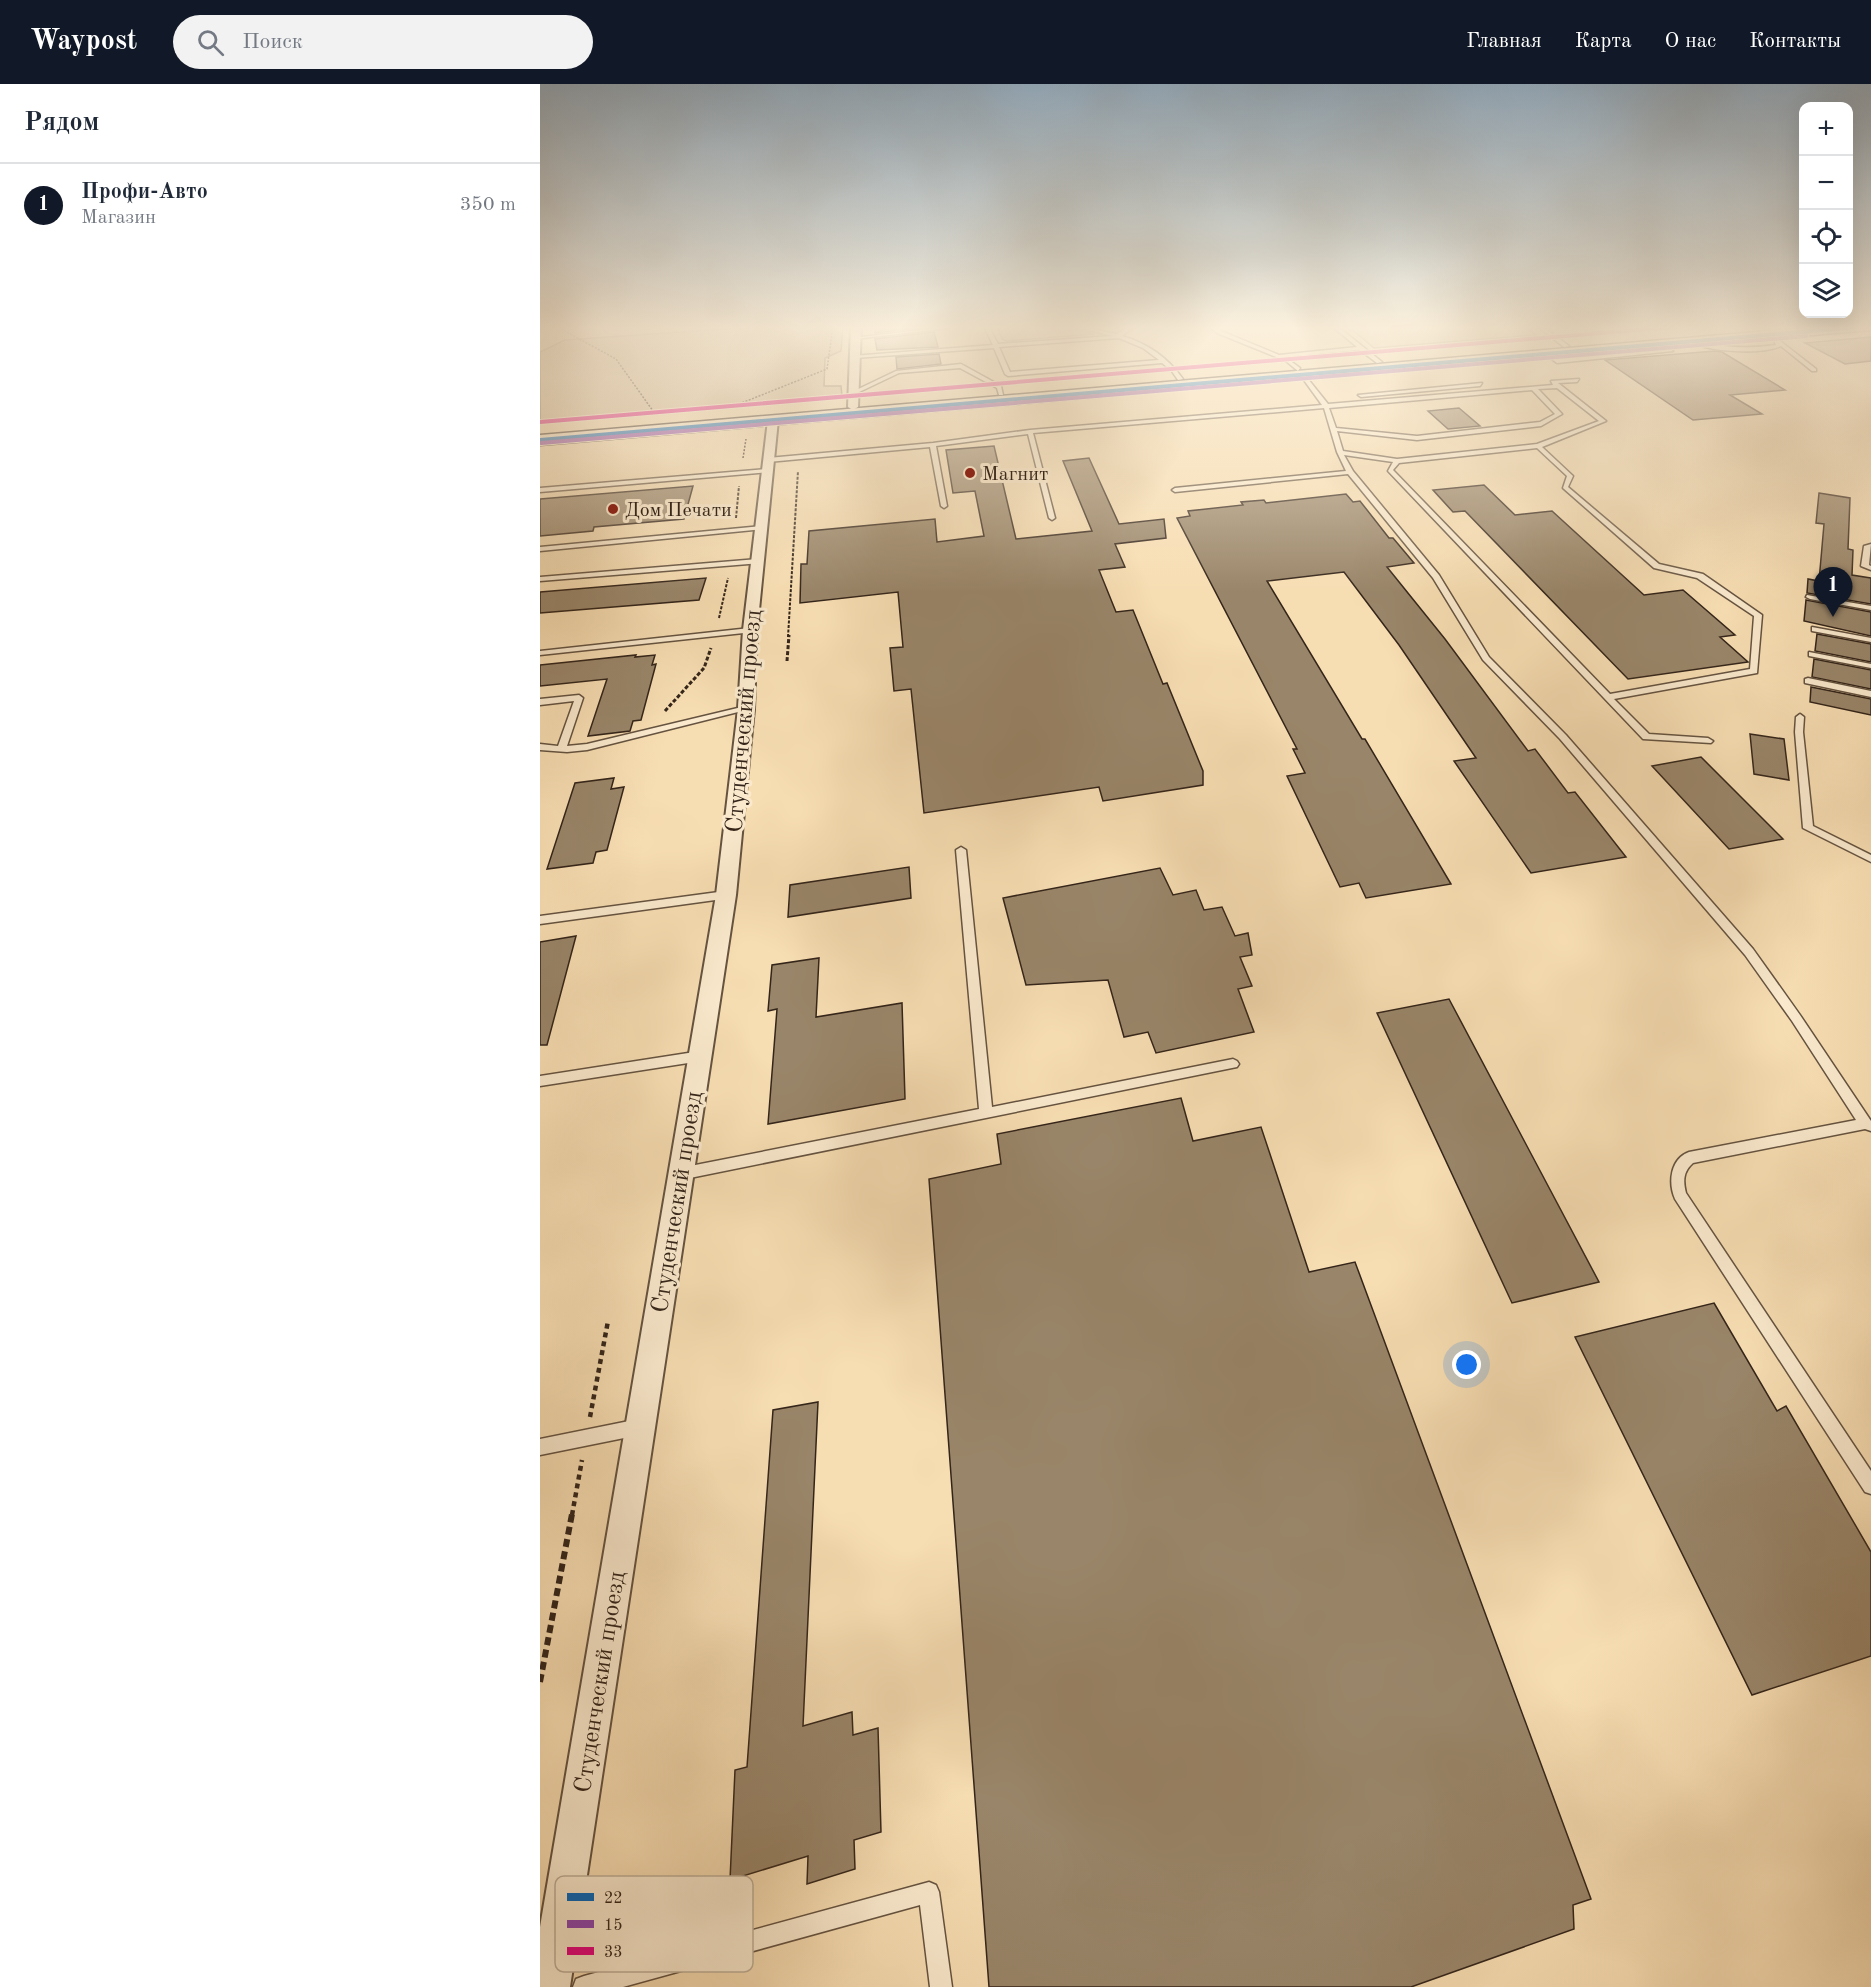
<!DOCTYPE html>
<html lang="ru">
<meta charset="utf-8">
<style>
body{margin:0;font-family:"Old Standard TT",serif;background:#f2f2f3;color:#1f2937}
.controls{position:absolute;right:18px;top:18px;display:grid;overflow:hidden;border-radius:12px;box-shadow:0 6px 24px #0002}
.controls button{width:54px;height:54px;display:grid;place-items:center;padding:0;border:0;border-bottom:2px solid #e0e1e3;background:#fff;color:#1f2937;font:30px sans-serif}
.you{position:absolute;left:927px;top:1281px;width:21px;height:21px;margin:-15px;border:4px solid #fff;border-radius:50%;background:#1a73e8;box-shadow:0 0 0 9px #1a73e833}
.badge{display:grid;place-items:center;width:39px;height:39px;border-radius:50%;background:#111827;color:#fff;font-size:20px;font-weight:700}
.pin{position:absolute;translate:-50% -50px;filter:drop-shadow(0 2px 3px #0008)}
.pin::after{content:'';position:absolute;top:32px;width:21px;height:18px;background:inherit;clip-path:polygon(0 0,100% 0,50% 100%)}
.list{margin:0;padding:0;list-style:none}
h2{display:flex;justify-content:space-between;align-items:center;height:78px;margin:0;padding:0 24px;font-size:26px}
h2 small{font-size:20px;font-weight:400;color:#747a83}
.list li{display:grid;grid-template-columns:39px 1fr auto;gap:18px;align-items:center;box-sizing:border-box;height:84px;padding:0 24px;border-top:2px solid #e0e1e3}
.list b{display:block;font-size:22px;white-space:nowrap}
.list p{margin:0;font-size:20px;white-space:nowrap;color:#747a83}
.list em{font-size:20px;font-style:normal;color:#747a83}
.icon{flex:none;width:33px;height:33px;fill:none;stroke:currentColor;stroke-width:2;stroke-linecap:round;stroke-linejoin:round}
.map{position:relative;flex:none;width:1331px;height:1903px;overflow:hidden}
header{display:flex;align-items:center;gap:36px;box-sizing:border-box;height:84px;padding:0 30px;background:#111827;color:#fff}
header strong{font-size:28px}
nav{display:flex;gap:33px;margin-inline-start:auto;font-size:21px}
.search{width:420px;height:54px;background:#f2f2f3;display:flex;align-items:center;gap:15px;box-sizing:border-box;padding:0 21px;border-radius:33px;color:#747a83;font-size:22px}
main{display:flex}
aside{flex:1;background:#fff}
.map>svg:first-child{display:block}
.green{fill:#d6be98;stroke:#857259;stroke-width:1.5}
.building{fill:#998569;stroke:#34251a;stroke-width:1.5}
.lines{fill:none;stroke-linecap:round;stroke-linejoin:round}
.lane-casing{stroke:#655340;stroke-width:3}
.street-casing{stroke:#655340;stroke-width:4}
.secondary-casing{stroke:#34251a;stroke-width:3}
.path-far4{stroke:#34251a;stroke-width:1.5;stroke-dasharray:2 1.5;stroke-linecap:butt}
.path-far3{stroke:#34251a;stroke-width:2;stroke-dasharray:3 1.5;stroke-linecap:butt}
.path-far2{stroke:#34251a;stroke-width:3;stroke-dasharray:4 2;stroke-linecap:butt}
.path-far1{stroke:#34251a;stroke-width:4.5;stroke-dasharray:5 4;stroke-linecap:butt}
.path{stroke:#34251a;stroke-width:6;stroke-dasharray:8 4.5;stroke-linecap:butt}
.lane{fill:#fae9cd;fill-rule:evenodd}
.street{fill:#fae9cd;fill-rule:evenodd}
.secondary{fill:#fae9cd;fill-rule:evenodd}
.bus-1-casing{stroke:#fae9cd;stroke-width:6}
.bus-2-casing{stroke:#fae9cd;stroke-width:6}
.bus-3-casing{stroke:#fae9cd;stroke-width:6}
.bus-1{stroke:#0065bd;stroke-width:4}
.bus-2{stroke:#8e44ad;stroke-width:4}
.bus-3{stroke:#e5007d;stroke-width:4}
.poi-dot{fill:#8f2418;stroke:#fae9cd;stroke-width:2}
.labels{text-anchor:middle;stroke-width:6;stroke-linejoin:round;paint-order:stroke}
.far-poi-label{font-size:20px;fill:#34251a;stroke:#fae9cd;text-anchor:start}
.street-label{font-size:24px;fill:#34251a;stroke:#fae9cd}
.key{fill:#fae9cd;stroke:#bfae97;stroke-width:1.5}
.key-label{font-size:16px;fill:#34251a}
</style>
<header>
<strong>Waypost</strong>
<div class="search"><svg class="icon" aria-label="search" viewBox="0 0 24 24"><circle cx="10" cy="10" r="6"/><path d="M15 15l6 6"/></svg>Поиск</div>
<nav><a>Главная</a><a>Карта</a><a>О нас</a><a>Контакты</a></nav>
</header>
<main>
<aside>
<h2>Рядом<small></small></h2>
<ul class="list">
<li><span class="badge">1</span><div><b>Профи-Авто</b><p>Магазин</p></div><em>350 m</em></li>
</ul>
</aside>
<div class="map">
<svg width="1331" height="1903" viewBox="0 0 1331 1903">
<rect width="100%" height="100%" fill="#f7ddb2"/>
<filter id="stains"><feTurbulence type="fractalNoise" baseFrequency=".00333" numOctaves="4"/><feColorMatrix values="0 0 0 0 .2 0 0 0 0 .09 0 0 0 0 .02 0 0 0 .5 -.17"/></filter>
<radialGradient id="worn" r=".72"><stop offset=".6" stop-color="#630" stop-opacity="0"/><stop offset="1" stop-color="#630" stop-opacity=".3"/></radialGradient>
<g class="green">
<polygon points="228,242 303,242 301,267 285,274 284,302 301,302 302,312 0,337 0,268 25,256"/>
<polygon points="457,242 525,242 555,250 466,257 462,255"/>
<polygon points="808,242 984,242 996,251 834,264"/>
</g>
<g class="building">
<polygon points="336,242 393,242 335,249"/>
<polygon points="394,248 398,263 337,266 335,255"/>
<polygon points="1331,253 1331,277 1305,280 1265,259"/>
<polygon points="1175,267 1182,268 1245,306 1190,311 1222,330 1153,336 1065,276"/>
<polygon points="399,270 401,280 357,285 356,273"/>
<polygon points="919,324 940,342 908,345 888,327"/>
<polygon points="454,362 476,455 552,447 523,377 549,374 579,440 624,435 626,454 575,460 585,483 559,486 576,528 593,526 623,600 627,599 663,687 663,701 563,717 559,703 384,729 371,605 354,607 350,564 363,563 358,508 260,519 261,480 267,480 269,447 395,435 397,458 444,452 435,407 413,409 406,366"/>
<polygon points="944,401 975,431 1012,427 1104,511 1143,506 1195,551 1180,553 1208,578 1088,595 925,427 913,428 893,406"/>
<polygon points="153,402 144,435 54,443 53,447 0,452 0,415"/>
<polygon points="1279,409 1310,414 1308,465 1313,466 1312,491 1331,494 1331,520 1267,509 1268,495 1279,497 1284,440 1276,439"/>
<polygon points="806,410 813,418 820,417 849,454 853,454 874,479 847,483 905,555 988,667 995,665 1028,709 1035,708 1086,773 991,789 914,677 936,674 859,561 804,488 727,497 822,655 825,655 911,800 826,814 819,799 800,803 747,692 765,689 753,665 757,665 637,434 650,432 648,427 703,421 701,418 724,416 726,419"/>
<polygon points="166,494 159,516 0,529 0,508"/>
<polygon points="1266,516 1331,528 1331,552 1264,537"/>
<polygon points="1277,550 1331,560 1331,578 1275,567"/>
<polygon points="96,571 95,573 115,571 112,581 116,580 101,636 93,637 90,647 48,652 67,595 0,602 0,581"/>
<polygon points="1274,575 1331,586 1331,605 1272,593"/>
<polygon points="1271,603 1331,615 1331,631 1270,618"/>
<polygon points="1210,650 1244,655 1249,696 1214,690"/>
<polygon points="1161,673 1243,755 1189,765 1112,682"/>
<polygon points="74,694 71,705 84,703 67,766 56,768 53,779 7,785 35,699"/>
<polygon points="369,783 371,814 248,833 250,801"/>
<polygon points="620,784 633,811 656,806 664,826 682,823 695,852 708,849 712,871 700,873 712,902 698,905 714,948 616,969 608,948 584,953 568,896 486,901 463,814"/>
<polygon points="36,852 7,961 0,961 0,858"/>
<polygon points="279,874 276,933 362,919 365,1015 228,1040 237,925 228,927 232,881"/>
<polygon points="909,915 1059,1198 972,1219 837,929"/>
<polygon points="641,1014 653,1057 721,1043 769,1188 815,1178 1051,1815 1033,1821 1034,1845 871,1903 449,1903 389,1095 461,1080 457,1050"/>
<polygon points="1174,1219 1237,1327 1246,1322 1331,1468 1331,1572 1212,1611 1035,1253"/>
<polygon points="278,1318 263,1642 312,1628 313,1651 338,1644 341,1748 314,1756 315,1785 267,1800 268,1772 190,1796 195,1686 207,1683 233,1326"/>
</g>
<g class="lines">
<g class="lane-casing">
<g id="lane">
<polygon points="414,242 426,242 315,255 313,254"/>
<path d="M 444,242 L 448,242 L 458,260 L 572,252 L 535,242 L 577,250 L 590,242 L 595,242 L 582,252 C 607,259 628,274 643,295 L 638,296 L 631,286 L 622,279 L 468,292 L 465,290 L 454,264 L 315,274 L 312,272 L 453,261 ZM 579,254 L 603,264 L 619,276 L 470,288 L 459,263 Z"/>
<polygon points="669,242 674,242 681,247 739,271 817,263 792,242 797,242 842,278 837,279 820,266 745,273 760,284 758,287 746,277 677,249"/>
<polygon points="997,242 1002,242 1029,262 1024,263"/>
<path d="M 1235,253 L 1276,285 L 1276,287 L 1272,287 L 1241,262 C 1221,271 1171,268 1150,258 L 1153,256 C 1181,264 1207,265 1236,261 L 1233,254 Z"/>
<polygon points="1117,259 1133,267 1017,279 1005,270 1010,269 1018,275 1124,266 1115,262"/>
<polygon points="421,280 461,302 463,311 459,311 457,304 420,284 359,289 315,310 310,309 356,287"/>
<path d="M 764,290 L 788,320 L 1013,301 L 1011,297 L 1039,295 L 1037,298 L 1018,299 L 1066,337 L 1002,363 L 1033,392 L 1028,403 L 1119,480 L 1163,490 L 1222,531 L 1217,589 L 1074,615 L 1109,650 L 1168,654 L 1173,657 L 1171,659 L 1103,655 L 848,387 L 853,378 L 804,371 L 813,387 L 899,491 L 949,573 L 1026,651 L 1213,865 L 1260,931 L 1331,1037 L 1331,1047 L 1325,1045 L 1153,1079 C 1143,1088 1143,1097 1146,1109 L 1331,1387 L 1331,1410 L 1325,1408 L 1135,1115 C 1128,1099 1130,1075 1149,1068 L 1316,1036 L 1252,937 L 1205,871 L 1020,655 L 943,576 L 893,494 L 808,390 L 635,408 L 632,406 L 635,404 L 806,387 L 797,368 L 784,324 L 493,349 L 515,434 L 512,436 L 509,434 L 488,350 L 396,362 L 407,422 L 404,424 L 401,422 L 390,363 L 228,378 L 225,376 L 228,374 L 393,359 L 490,346 L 782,321 L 761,292 ZM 1017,304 L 1059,337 L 997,360 L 857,375 L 803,367 L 797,347 L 877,356 L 1001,342 L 1022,330 L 998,305 ZM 992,306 L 1015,330 L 1000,338 L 877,352 L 796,344 L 789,324 ZM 997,364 L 1027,392 L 1023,404 L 1114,484 L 1157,494 L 1214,532 L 1210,585 L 1070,610 L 853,386 L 859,379 Z"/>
<polygon points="942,299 940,302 821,313 818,311"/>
<polygon points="227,385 229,386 229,388 0,408 0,404"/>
<polygon points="222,442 225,444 224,445 0,467 0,463"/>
<polygon points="1331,460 1329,481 1331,482 1331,486 1321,482 1324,462"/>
<polygon points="218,475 222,477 221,479 0,497 0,493"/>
<polygon points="1267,511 1331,522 1331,526 1270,515 1266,513"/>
<polygon points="1272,543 1331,554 1331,558 1272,547"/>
<polygon points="210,544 213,544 213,548 0,571 0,567"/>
<polygon points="1269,568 1331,580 1331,584 1269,572"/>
<polygon points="1268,594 1331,607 1331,613 1265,599 1265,595"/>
<polygon points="39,611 43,614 27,662 47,660 206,622 210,625 47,666 27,668 0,666 0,660 18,662 34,617 0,621 0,615"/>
<polygon points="1260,630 1264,633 1263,648 1273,742 1331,771 1331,778 1263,744 1255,648 1256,633"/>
<polygon points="421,763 426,766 452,1023 693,975 697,977 699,980 697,983 140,1096 135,1094 133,1090 135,1086 140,1084 439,1025 416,766"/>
<polygon points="186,807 190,808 191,811 190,814 0,840 0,832"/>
<polygon points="161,967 165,969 167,972 165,975 161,977 0,1002 0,992"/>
<polygon points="99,1335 105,1337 107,1343 105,1349 99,1351 0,1371 0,1355"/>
<polygon points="389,1798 396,1801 399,1808 412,1903 390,1903 380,1821 83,1903 33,1903 36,1895 44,1892"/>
</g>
</g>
<g class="street-casing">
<g id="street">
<polygon points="311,242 321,242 318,323 313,326 308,323"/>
<polygon points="1224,242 1235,242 1238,244 1233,247"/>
<polygon points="233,333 238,336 217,546 214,625 196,811 30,1903 0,1903 0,1843 176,811 198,625 203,546 228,336"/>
</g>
</g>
<g class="secondary-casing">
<polygon id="secondary" points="1288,242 1331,242 1331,246 0,361 0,351"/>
</g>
<g class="path-far4">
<polyline points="235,243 243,242"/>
<polyline points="463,243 482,242"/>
<polyline points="21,245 76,275 113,327"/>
<polyline points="199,320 287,285 293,242"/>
<polyline points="203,374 206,355"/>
</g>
<g class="path-far3">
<polyline points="196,434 199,402"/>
<polyline points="179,534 188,494"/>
<polyline points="248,553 258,387"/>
</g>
<g class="path-far2">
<polyline points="247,577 249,551"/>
<polyline points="125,627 164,584 171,564"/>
</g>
<g class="path-far1">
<polyline points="50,1333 68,1237"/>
<polyline points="32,1431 42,1376"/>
</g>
<polyline class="path" points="0,1598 32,1430"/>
<use href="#lane" class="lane"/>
<use href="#street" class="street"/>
<use href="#secondary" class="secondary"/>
<g class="bus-1-casing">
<polyline id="bus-1" points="0,356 1331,242"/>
</g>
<g class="bus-2-casing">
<polyline id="bus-2" points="1,359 1266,252"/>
</g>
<g class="bus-3-casing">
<polyline id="bus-3" points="0,338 1144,242"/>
</g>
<use href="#bus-1" class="bus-1"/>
<use href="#bus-2" class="bus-2"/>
<use href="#bus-3" class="bus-3"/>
</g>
<linearGradient id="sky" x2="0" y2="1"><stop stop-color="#93abbe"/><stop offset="0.48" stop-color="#fbf0dc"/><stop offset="1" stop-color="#fbf0dc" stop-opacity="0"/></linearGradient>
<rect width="1331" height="508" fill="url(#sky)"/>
<g class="poi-dot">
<circle cx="430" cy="389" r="6"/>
<circle cx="73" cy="425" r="6"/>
</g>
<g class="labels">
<g class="far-poi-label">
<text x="442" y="396">Магнит</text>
<text x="85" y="432">Дом Печати</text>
</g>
<g class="street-label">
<text transform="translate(203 637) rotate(-85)" y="8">Студенческий проезд</text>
<text transform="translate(136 1118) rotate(-81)" y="8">Студенческий проезд</text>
<text transform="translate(59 1598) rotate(-81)" y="8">Студенческий проезд</text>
</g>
</g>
<rect x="15" y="1792" width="198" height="96" rx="9" class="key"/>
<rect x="27" y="1809" width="27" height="8" fill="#0065bd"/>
<rect x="27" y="1836" width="27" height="8" fill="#8e44ad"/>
<rect x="27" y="1863" width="27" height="8" fill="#e5007d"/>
<g class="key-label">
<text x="64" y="1819">22</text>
<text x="64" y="1846">15</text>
<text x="64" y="1873">33</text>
</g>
<rect width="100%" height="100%" filter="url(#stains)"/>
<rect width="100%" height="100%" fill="url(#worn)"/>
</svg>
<div class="controls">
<button>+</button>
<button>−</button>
<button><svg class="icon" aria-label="locate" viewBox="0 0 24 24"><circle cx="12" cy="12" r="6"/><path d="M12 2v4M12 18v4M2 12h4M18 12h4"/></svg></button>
<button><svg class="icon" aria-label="layers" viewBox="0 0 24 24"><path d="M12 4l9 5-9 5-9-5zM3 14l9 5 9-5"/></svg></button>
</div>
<div class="you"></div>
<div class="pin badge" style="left:1293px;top:533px">1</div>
</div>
</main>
